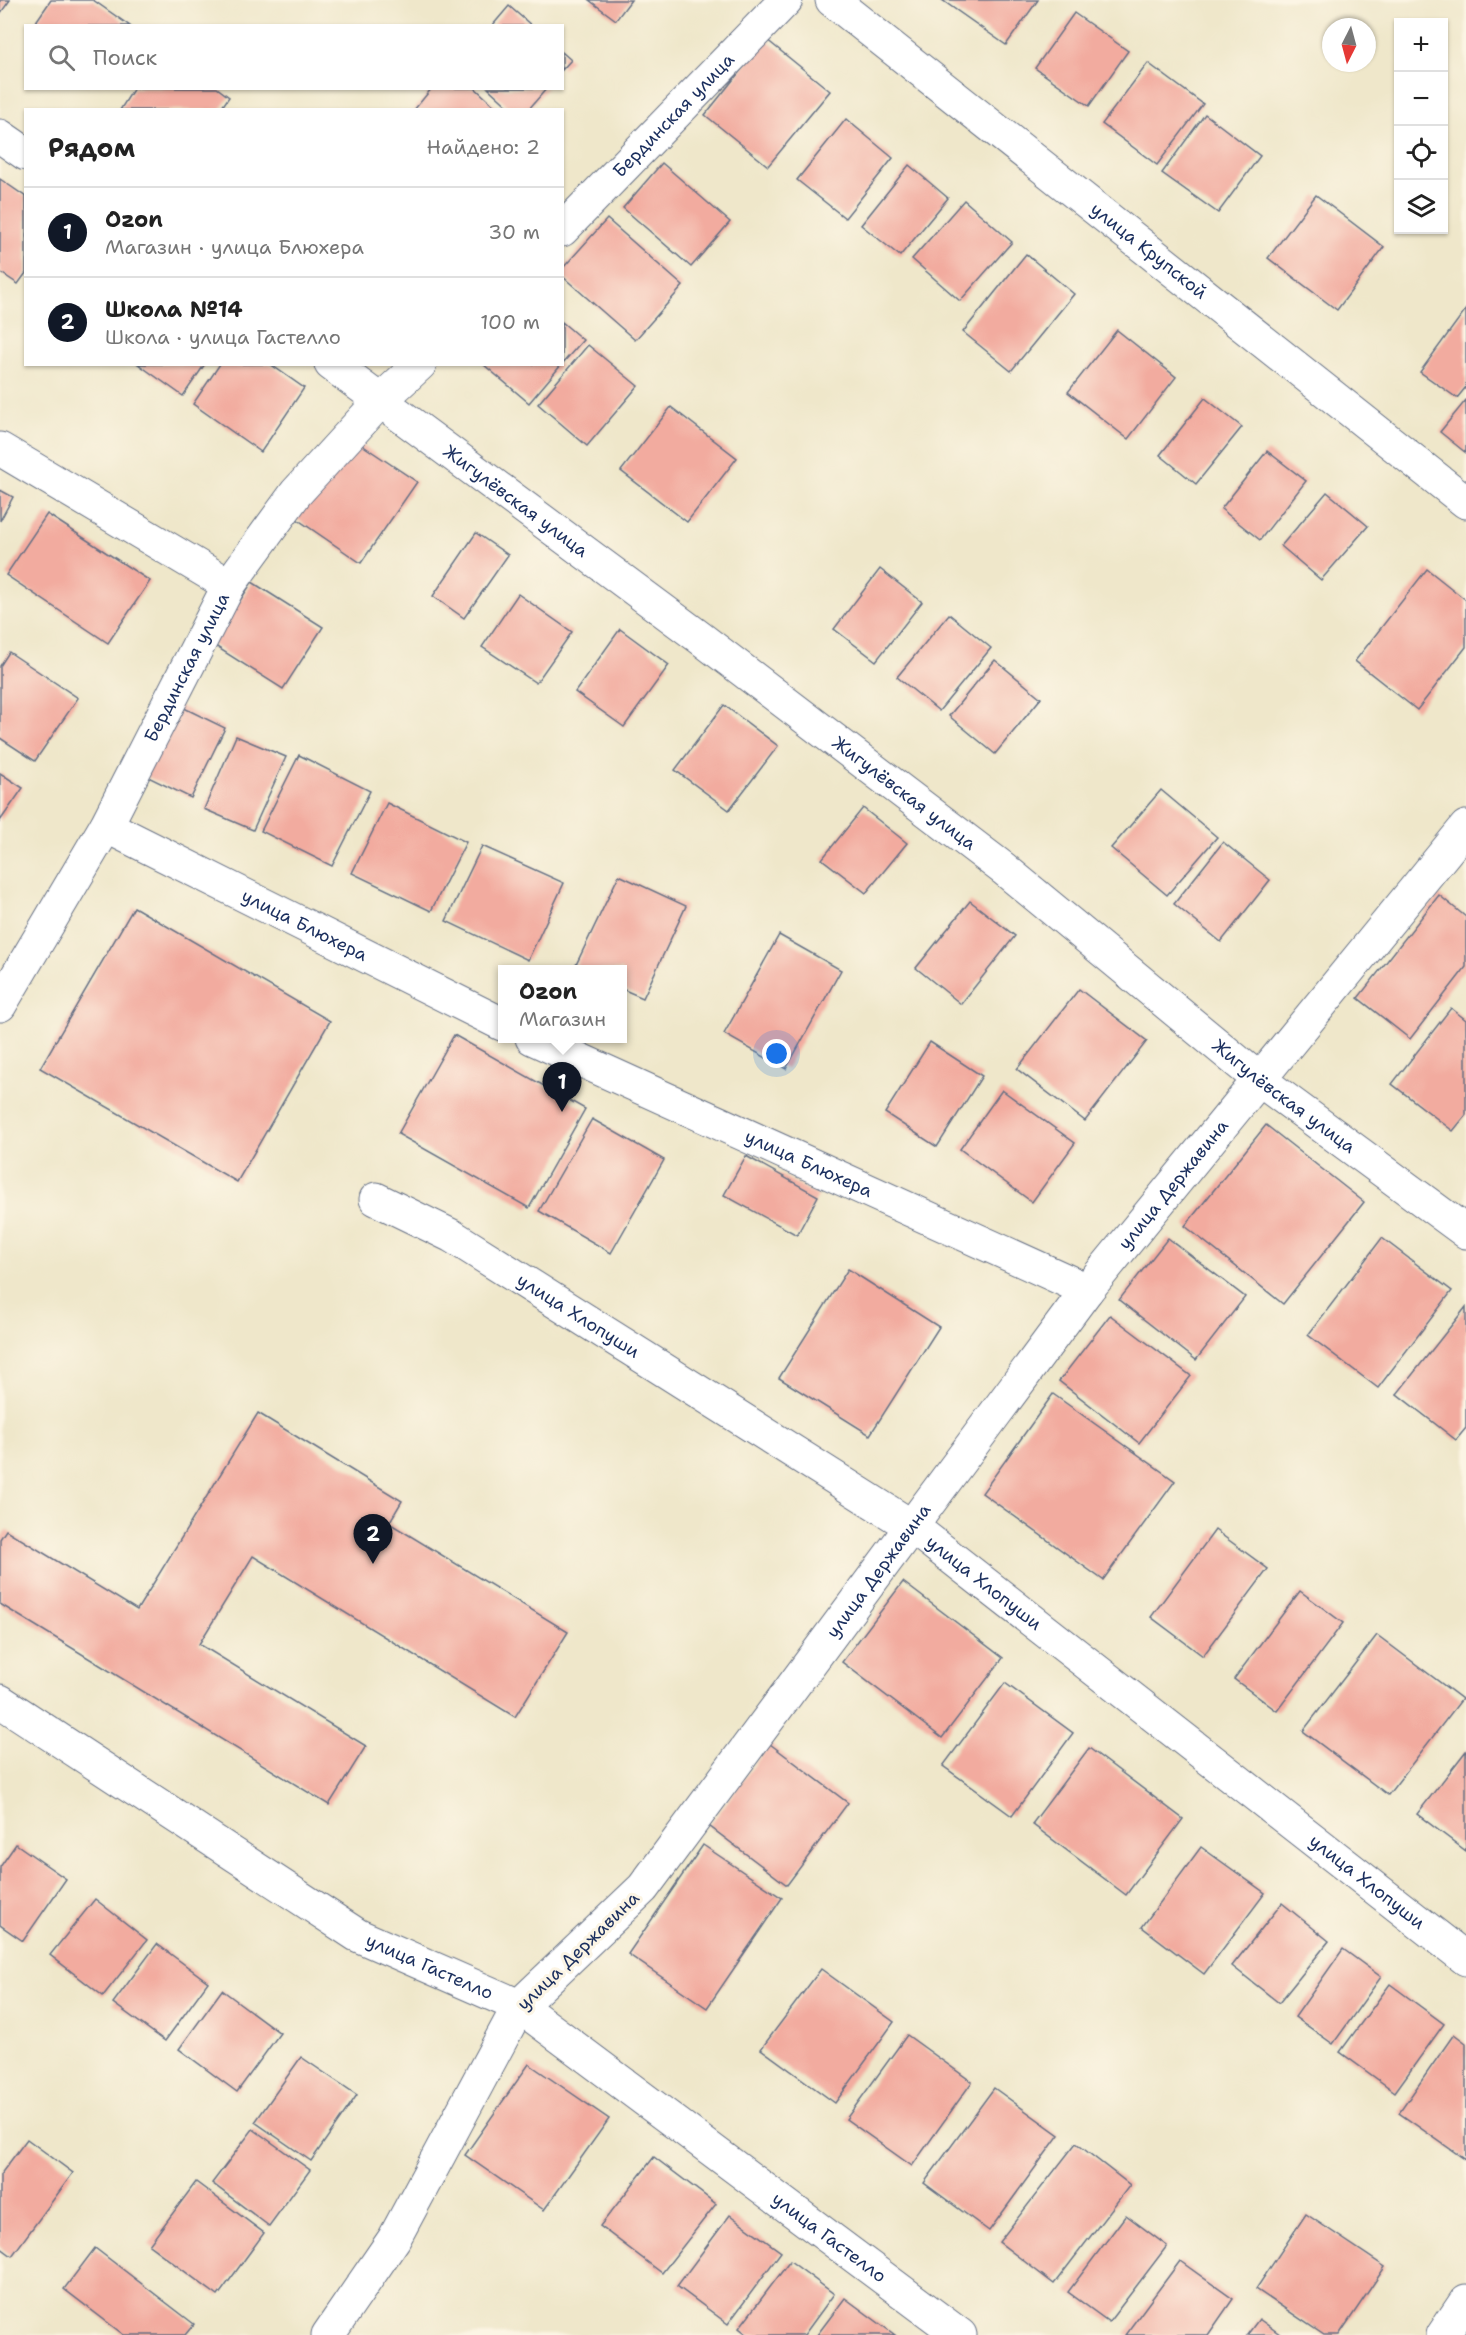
<!DOCTYPE html>
<html lang="ru">
<meta charset="utf-8">
<style>
body{margin:0;font-family:"Shantell Sans",sans-serif;background:#f6f6f6;color:#222}
.controls{position:absolute;right:18px;top:18px;display:grid;overflow:hidden;border-radius:0px;box-shadow:0 2px 4px #0004}
.controls button{width:54px;height:54px;display:grid;place-items:center;padding:0;border:0;border-bottom:2px solid #e0e0e0;background:#fff;color:#222;font:30px sans-serif}
.compass{position:absolute;left:1322px;top:18px;width:54px;height:54px;border-radius:50%;background:#fff;box-shadow:0 2px 4px #0004;rotate:186deg}
.you{position:absolute;left:777px;top:1054px;width:21px;height:21px;margin:-15px;border:4px solid #fff;border-radius:50%;background:#1a73e8;box-shadow:0 0 0 9px #1a73e833}
.badge{display:grid;place-items:center;width:39px;height:39px;border-radius:50%;background:#111827;color:#fff;font-size:20px;font-weight:700}
.pin{position:absolute;translate:-50% -50px;filter:drop-shadow(0 2px 3px #0008)}
.pin::after{content:'';position:absolute;top:32px;width:21px;height:18px;background:inherit;clip-path:polygon(0 0,100% 0,50% 100%)}
.popup{position:absolute;left:498px;top:965px;width:129px;height:78px;box-sizing:border-box;display:grid;place-content:center;border-radius:0px;background:#fff;filter:drop-shadow(0 2px 4px #0005);font-size:20px;white-space:nowrap;color:#767676}
.popup b{font-size:22px;color:#222}
.popup::after{content:'';position:absolute;left:50%;top:100%;margin-left:-12px;border:12px solid transparent;border-top-color:#fff}
.list{margin:0;padding:0;list-style:none}
h2{display:flex;justify-content:space-between;align-items:center;height:78px;margin:0;padding:0 24px;font-size:26px}
h2 small{font-size:20px;font-weight:400;color:#767676}
.list li{display:grid;grid-template-columns:39px 1fr auto;gap:18px;align-items:center;box-sizing:border-box;height:90px;padding:0 24px;border-top:2px solid #e0e0e0}
.list b{display:block;font-size:22px;white-space:nowrap}
.list p{margin:0;font-size:20px;white-space:nowrap;color:#767676}
.list em{font-size:20px;font-style:normal;color:#767676}
.icon{flex:none;width:33px;height:33px;fill:none;stroke:currentColor;stroke-width:2;stroke-linecap:round;stroke-linejoin:round}
.map{position:relative;flex:none;width:1466px;height:2335px;overflow:hidden}
.search{position:absolute;background:#fff;box-shadow:0 2px 4px #0004;left:24px;top:24px;width:540px;height:66px;display:flex;align-items:center;gap:15px;box-sizing:border-box;padding:0 21px;border-radius:0px;color:#767676;font-size:22px}
.panel{position:absolute;background:#fff;box-shadow:0 2px 4px #0004;left:24px;top:108px;width:540px;height:258px;border-radius:0px}
.map>svg:first-child{display:block}
.building{fill:#f2ab9f}
.lines{fill:none;stroke-linecap:round;stroke-linejoin:round}
.street-casing{stroke:#656f84;stroke-width:35}
.secondary-casing{stroke:#656f84;stroke-width:35}
.street{stroke:#fff;stroke-width:33}
.secondary{stroke:#fff;stroke-width:33}
.labels{text-anchor:middle;stroke-width:6;stroke-linejoin:round;paint-order:stroke}
.street-label{font-size:18px;fill:#1b2f5e;stroke:#fcf5e5}
</style>
<div class="map">
<svg width="1466" height="2335" viewBox="0 0 1466 2335">
<rect width="100%" height="100%" fill="#fcf5e5"/>
<filter id="ink" filterUnits="userSpaceOnUse"><feTurbulence type="fractalNoise" baseFrequency=".0167" numOctaves="2"/><feDisplacementMap in="SourceGraphic" scale="12" xChannelSelector="R" yChannelSelector="G"/><feConvolveMatrix kernelMatrix="1 2 1 2 8 2 1 2 1" color-interpolation-filters="sRGB"/></filter>
<filter id="wash" filterUnits="userSpaceOnUse"><feTurbulence type="fractalNoise" baseFrequency=".008" numOctaves="4" result="noise"/><feDisplacementMap in="SourceGraphic" scale="24" xChannelSelector="R" yChannelSelector="G"/><feGaussianBlur stdDeviation="1.35" result="paint"/><feColorMatrix in="noise" values="0 0 0 0 0 0 0 0 0 0 0 0 0 0 0 0 0 1.4 0 .05"/><feComposite in="paint" operator="in"/></filter>
<g filter="url(#wash)">
<rect width="100%" height="100%" fill="#efe7ca"/>
<g id="blocks">
<g class="building">
<polygon points="0,0 10,0 0,14"/>
<polygon points="51,0 93,0 130,26 33,26"/>
<polygon points="589,0 631,0 616,20"/>
<polygon points="942,0 1038,0 1006,45"/>
<polygon points="509,6 532,26 492,26"/>
<polygon points="1074,13 1128,51 1089,106 1035,68"/>
<polygon points="766,39 830,91 768,166 705,115"/>
<polygon points="562,52 571,60 562,70"/>
<polygon points="1148,63 1203,104 1157,165 1102,124"/>
<polygon points="134,88 217,88 229,97 220,110 120,110"/>
<polygon points="432,88 475,88 499,110 414,110"/>
<polygon points="488,88 547,88 528,110 512,110"/>
<polygon points="1205,114 1260,156 1218,213 1162,173"/>
<polygon points="846,119 893,158 845,218 797,180"/>
<polygon points="662,163 730,222 691,267 623,208"/>
<polygon points="909,165 948,198 900,256 861,225"/>
<polygon points="0,179 26,197 26,273 18,284 0,272"/>
<polygon points="1316,195 1384,247 1337,310 1268,258"/>
<polygon points="964,200 1012,242 960,301 912,259"/>
<polygon points="607,219 683,286 635,340 562,276 562,269"/>
<polygon points="1026,254 1074,294 1011,371 963,332"/>
<polygon points="1466,309 1466,387 1457,398 1420,372"/>
<polygon points="562,322 583,340 562,364"/>
<polygon points="1117,330 1176,377 1128,439 1068,392"/>
<polygon points="588,345 638,386 587,446 538,404"/>
<polygon points="138,364 205,364 183,396"/>
<polygon points="220,364 270,364 304,388 261,452 193,404"/>
<polygon points="483,364 562,364 529,403"/>
<polygon points="1205,398 1242,427 1196,484 1160,455"/>
<polygon points="1466,400 1466,453 1440,432"/>
<polygon points="671,407 737,458 687,522 621,471"/>
<polygon points="350,437 417,482 361,563 294,517"/>
<polygon points="1267,451 1306,481 1260,540 1221,509"/>
<polygon points="0,490 13,497 0,521"/>
<polygon points="1327,492 1368,526 1321,580 1281,546"/>
<polygon points="47,514 150,581 108,643 6,575"/>
<polygon points="476,533 508,555 464,618 433,596"/>
<polygon points="880,569 922,602 876,661 834,629"/>
<polygon points="1427,569 1466,600 1466,647 1417,710 1355,661"/>
<polygon points="252,582 323,627 283,689 212,644"/>
<polygon points="518,594 572,632 536,683 482,647"/>
<polygon points="949,614 991,648 939,711 897,677"/>
<polygon points="620,629 669,665 624,727 575,692"/>
<polygon points="9,652 78,698 35,761 0,738 0,666"/>
<polygon points="995,660 1041,698 995,754 949,716"/>
<polygon points="178,705 225,728 191,798 144,775"/>
<polygon points="724,705 778,746 729,810 675,770"/>
<polygon points="236,736 286,757 253,830 204,809"/>
<polygon points="299,755 370,791 332,866 261,831"/>
<polygon points="0,773 23,788 0,821"/>
<polygon points="1161,790 1217,837 1167,895 1111,848"/>
<polygon points="387,803 466,842 431,911 352,873"/>
<polygon points="863,808 907,843 866,893 822,859"/>
<polygon points="1223,842 1270,880 1221,942 1174,904"/>
<polygon points="482,846 564,883 528,960 446,921"/>
<polygon points="619,875 686,906 643,998 622,989 622,970 581,970 575,967"/>
<polygon points="1439,895 1466,917 1466,967 1410,1039 1358,998"/>
<polygon points="970,901 1015,936 961,1004 916,968"/>
<polygon points="134,907 330,1021 237,1182 40,1068"/>
<polygon points="779,935 841,970 786,1069 724,1034"/>
<polygon points="1079,989 1147,1041 1085,1121 1017,1069"/>
<polygon points="1451,1008 1466,1020 1466,1115 1453,1131 1392,1084"/>
<polygon points="454,1035 585,1109 529,1208 398,1134"/>
<polygon points="930,1042 982,1076 937,1147 885,1113"/>
<polygon points="1002,1090 1075,1143 1032,1202 960,1149"/>
<polygon points="592,1119 664,1160 611,1253 539,1211"/>
<polygon points="1266,1125 1364,1202 1283,1304 1185,1226"/>
<polygon points="746,1156 818,1196 797,1235 724,1195"/>
<polygon points="1168,1238 1245,1297 1196,1360 1119,1300"/>
<polygon points="1382,1238 1452,1291 1378,1388 1308,1335"/>
<polygon points="848,1269 939,1327 870,1435 779,1378"/>
<polygon points="1466,1307 1466,1428 1456,1440 1397,1394"/>
<polygon points="1110,1315 1191,1376 1139,1443 1059,1381"/>
<polygon points="1053,1394 1175,1481 1103,1580 982,1493"/>
<polygon points="258,1413 402,1501 389,1523 568,1632 515,1717 253,1556 199,1644 366,1746 329,1805 0,1604 0,1539 6,1530 137,1610"/>
<polygon points="1215,1530 1268,1569 1203,1656 1151,1617"/>
<polygon points="903,1582 1003,1658 942,1738 842,1662"/>
<polygon points="1300,1591 1343,1623 1277,1711 1234,1679"/>
<polygon points="1377,1635 1462,1699 1388,1795 1303,1731"/>
<polygon points="1005,1683 1073,1733 1012,1816 943,1766"/>
<polygon points="770,1744 848,1803 787,1885 709,1826"/>
<polygon points="1089,1748 1183,1819 1126,1895 1032,1824"/>
<polygon points="1466,1751 1466,1851 1417,1814"/>
<polygon points="16,1844 66,1879 23,1941 0,1925 0,1867"/>
<polygon points="703,1845 782,1898 707,2008 628,1954"/>
<polygon points="1201,1847 1265,1893 1204,1974 1142,1927"/>
<polygon points="95,1899 147,1940 103,1996 50,1955"/>
<polygon points="1282,1903 1329,1941 1279,2003 1232,1966"/>
<polygon points="157,1944 208,1982 165,2041 113,2003"/>
<polygon points="1343,1949 1381,1977 1333,2044 1295,2017"/>
<polygon points="821,1969 894,2022 835,2103 761,2049"/>
<polygon points="1390,1984 1444,2024 1395,2092 1340,2052"/>
<polygon points="222,1990 280,2033 237,2092 179,2049"/>
<polygon points="1454,2034 1466,2043 1466,2160 1399,2113"/>
<polygon points="907,2035 972,2082 912,2166 846,2119"/>
<polygon points="301,2057 357,2095 311,2161 255,2122"/>
<polygon points="529,2064 609,2119 544,2210 465,2155"/>
<polygon points="994,2088 1059,2135 989,2231 924,2183"/>
<polygon points="253,2129 310,2170 269,2226 212,2183"/>
<polygon points="27,2139 73,2173 12,2256 0,2247 0,2175"/>
<polygon points="1076,2143 1130,2185 1054,2284 999,2242"/>
<polygon points="654,2157 716,2204 662,2273 600,2226"/>
<polygon points="196,2182 264,2233 218,2296 149,2245"/>
<polygon points="1306,2214 1385,2267 1339,2335 1324,2335 1256,2289"/>
<polygon points="730,2215 781,2252 728,2324 677,2286"/>
<polygon points="1126,2215 1167,2246 1109,2322 1068,2292"/>
<polygon points="95,2248 194,2324 185,2335 124,2335 64,2289"/>
<polygon points="790,2261 834,2294 804,2335 748,2335 739,2328"/>
<polygon points="1180,2261 1233,2299 1208,2335 1125,2335"/>
<polygon points="845,2298 895,2335 817,2335"/>
<polygon points="1259,2319 1281,2335 1247,2335"/>
</g>
</g>
</g>
<g filter="url(#ink)">
<use href="#blocks" fill-opacity="0" stroke="#656f84" stroke-width="1.5"/>
<g class="lines">
<g class="street-casing">
<g id="street">
<path id="s1" d="M 832,0 L 1466,502"/>
<polyline points="0,136 26,154"/>
<path id="s2" d="M 562,230 L 786,0"/>
<path id="s3" d="M 331,364 L 699,637 L 1004,869 L 1261,1081 L 1466,1232"/>
<polyline points="0,449 229,585"/>
<path id="s4" d="M 106,826 L 502,1024"/>
<path id="s5" d="M 0,1005 L 106,826 L 229,585 L 296,493 L 382,399 L 420,364"/>
<path id="s6" d="M 532,1038 L 1087,1290"/>
<path id="s7" d="M 376,1199 L 452,1236 L 911,1526 L 1466,1959"/>
<path id="s8" d="M 328,2335 L 394,2239 L 519,2006 L 960,2335"/>
<polyline points="1443,2335 1466,2301"/>
</g>
</g>
<g class="secondary-casing">
<g id="secondary">
<path id="s9" d="M 0,1701 L 357,1935 L 519,2006 L 643,1888 L 1087,1290 L 1466,827"/>
</g>
</g>
<use href="#street" class="street"/>
<use href="#secondary" class="secondary"/>
</g>
</g>
<g class="labels">
<g class="street-label">
<text dy="6" stroke="none"><textPath href="#s2" startOffset="160">Бердинская улица</textPath></text>
<text dy="6" stroke="none"><textPath href="#s1" startOffset="404">улица Крупской</textPath></text>
<text dy="6" stroke="none"><textPath href="#s3" startOffset="230">Жигулёвская улица</textPath></text>
<text dy="6" stroke="none"><textPath href="#s5" startOffset="386">Бердинская улица</textPath></text>
<text dy="6" stroke="none"><textPath href="#s3" startOffset="716">Жигулёвская улица</textPath></text>
<text dy="6" stroke="none"><textPath href="#s4" startOffset="222">улица Блюхера</textPath></text>
<text dy="6" stroke="none"><textPath href="#s3" startOffset="1202">Жигулёвская улица</textPath></text>
<text dy="6" stroke="none"><textPath href="#s6" startOffset="304">улица Блюхера</textPath></text>
<text dy="6" stroke="none"><textPath href="#s9" startOffset="1656">улица Державина</textPath></text>
<text dy="6" stroke="none"><textPath href="#s7" startOffset="234">улица Хлопуши</textPath></text>
<text dy="6" stroke="none"><textPath href="#s9" startOffset="1170">улица Державина</textPath></text>
<text dy="6" stroke="none"><textPath href="#s7" startOffset="720">улица Хлопуши</textPath></text>
<text dy="6" stroke="none"><textPath href="#s7" startOffset="1206">улица Хлопуши</textPath></text>
<text transform="translate(578 1951) rotate(-44)" y="6">улица Державина</text>
<text dy="6" stroke="none"><textPath href="#s9" startOffset="506">улица Гастелло</textPath></text>
<text dy="6" stroke="none"><textPath href="#s8" startOffset="768">улица Гастелло</textPath></text>
</g>
</g>
</svg>
<div class="controls">
<button>+</button>
<button>−</button>
<button><svg class="icon" aria-label="locate" viewBox="0 0 24 24"><circle cx="12" cy="12" r="6"/><path d="M12 2v4M12 18v4M2 12h4M18 12h4"/></svg></button>
<button><svg class="icon" aria-label="layers" viewBox="0 0 24 24"><path d="M12 4l9 5-9 5-9-5zM3 14l9 5 9-5"/></svg></button>
</div>
<svg class="compass" viewBox="-18 -18 36 36"><path d="M0-13l5 13h-10z" fill="#e53935"/><path d="M0 13l5-13h-10z" fill="#767676"/></svg>
<div class="you"></div>
<div class="pin badge" style="left:562px;top:1112px">1</div>
<div class="popup"><b>Ozon</b>Магазин</div>
<div class="pin badge" style="left:373px;top:1564px">2</div>
<div class="search"><svg class="icon" aria-label="search" viewBox="0 0 24 24"><circle cx="10" cy="10" r="6"/><path d="M15 15l6 6"/></svg>Поиск</div>
<section class="panel">
<h2>Рядом<small>Найдено: 2</small></h2>
<ul class="list">
<li><span class="badge">1</span><div><b>Ozon</b><p>Магазин · улица Блюхера</p></div><em>30 m</em></li>
<li><span class="badge">2</span><div><b>Школа №14</b><p>Школа · улица Гастелло</p></div><em>100 m</em></li>
</ul>
</section>
</div>
